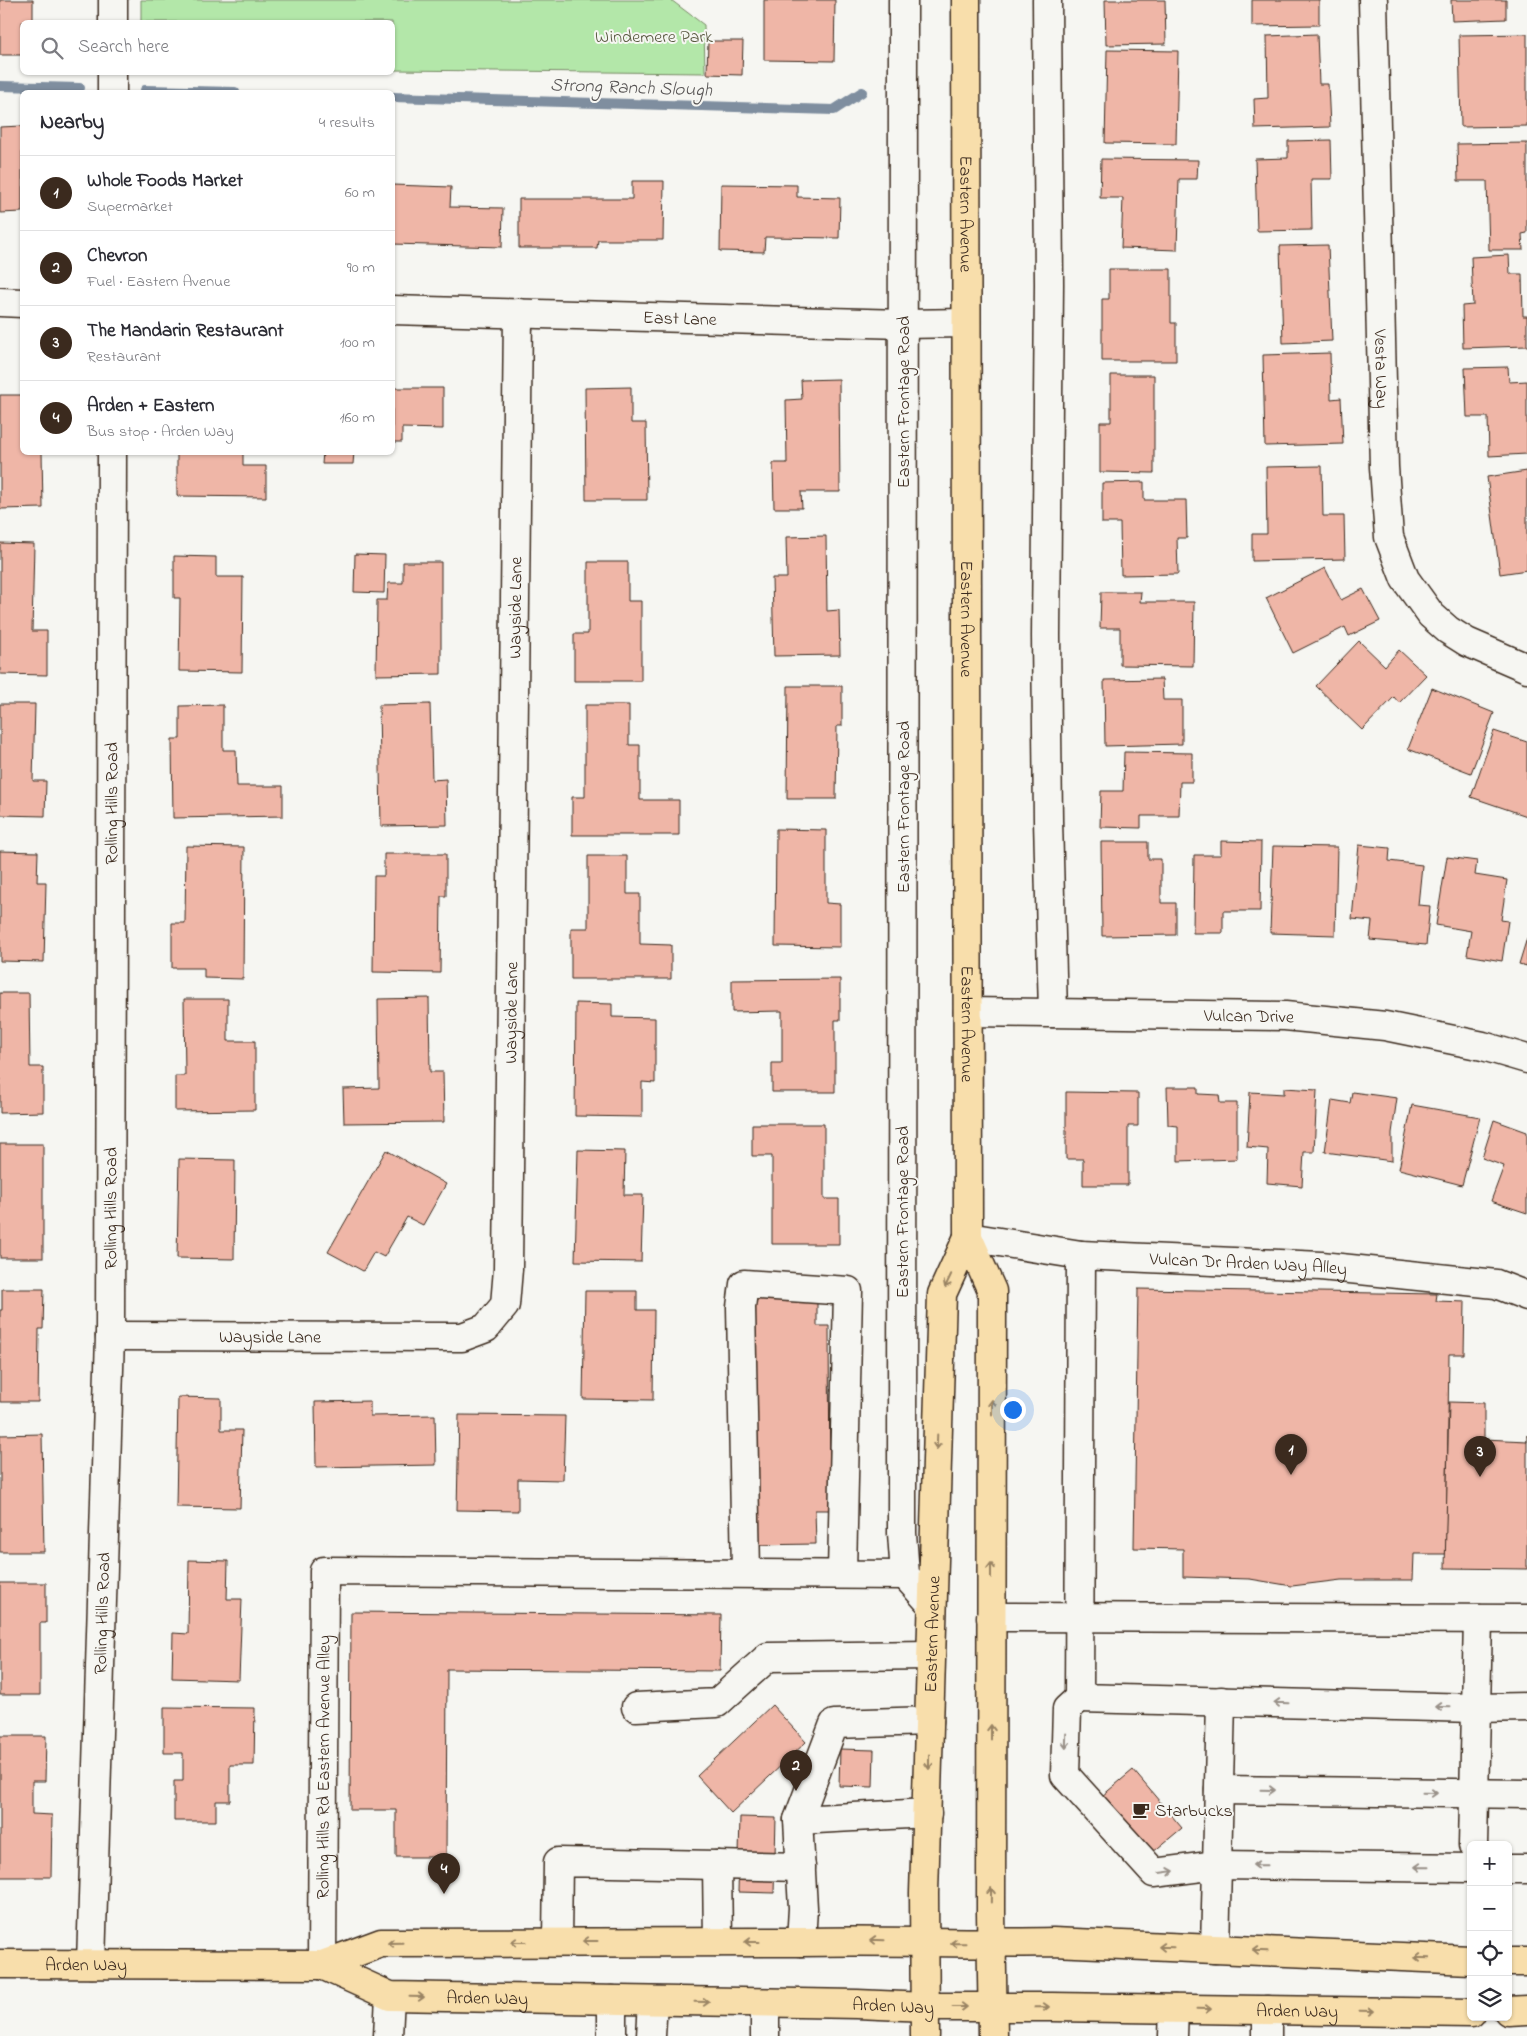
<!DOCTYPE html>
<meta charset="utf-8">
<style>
body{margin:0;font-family:"Indie Flower",sans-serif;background:#f7f7f7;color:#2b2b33}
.controls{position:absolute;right:15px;bottom:15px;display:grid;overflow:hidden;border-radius:8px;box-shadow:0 1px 4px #0004}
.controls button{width:45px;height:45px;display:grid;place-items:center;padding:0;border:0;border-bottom:1px solid #e1e1e2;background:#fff;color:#2b2b33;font:25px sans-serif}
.you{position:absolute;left:1012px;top:1409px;width:18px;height:18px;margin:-12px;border:4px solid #fff;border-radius:50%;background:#1a73e8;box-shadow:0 0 0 8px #1a73e833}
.badge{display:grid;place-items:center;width:32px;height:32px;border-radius:50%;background:#3b2a1e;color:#fff;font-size:16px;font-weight:700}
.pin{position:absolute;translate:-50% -41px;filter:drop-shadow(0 1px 2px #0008)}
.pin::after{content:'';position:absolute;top:26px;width:18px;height:15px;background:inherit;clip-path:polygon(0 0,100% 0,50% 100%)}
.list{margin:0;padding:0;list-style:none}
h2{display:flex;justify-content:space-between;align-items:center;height:65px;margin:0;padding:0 20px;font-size:21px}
h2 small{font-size:16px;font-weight:400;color:#7c7c81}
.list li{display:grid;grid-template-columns:32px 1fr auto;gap:15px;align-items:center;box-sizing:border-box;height:75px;padding:0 20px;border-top:1px solid #e1e1e2}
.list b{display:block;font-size:19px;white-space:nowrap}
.list p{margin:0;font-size:16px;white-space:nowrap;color:#7c7c81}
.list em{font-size:16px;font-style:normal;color:#7c7c81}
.icon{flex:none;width:28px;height:28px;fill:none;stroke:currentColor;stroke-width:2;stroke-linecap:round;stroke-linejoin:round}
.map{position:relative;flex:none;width:1527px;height:2036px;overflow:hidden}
.search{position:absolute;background:#fff;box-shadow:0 1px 4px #0004;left:20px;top:20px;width:375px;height:55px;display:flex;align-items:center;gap:12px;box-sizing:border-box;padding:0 18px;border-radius:8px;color:#7c7c81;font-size:19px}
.panel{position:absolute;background:#fff;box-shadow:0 1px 4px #0004;left:20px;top:90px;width:375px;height:365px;border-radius:8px}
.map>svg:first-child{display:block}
.green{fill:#b3e7a9;stroke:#778864}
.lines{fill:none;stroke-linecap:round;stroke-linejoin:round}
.stream{stroke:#7f8e9f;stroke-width:10}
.building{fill:#efb6a7;stroke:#3b2a1e}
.minor-casing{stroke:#3b2a1e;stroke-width:31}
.major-casing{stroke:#3b2a1e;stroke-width:31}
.minor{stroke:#f6f6f2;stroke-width:28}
.major{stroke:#f8deab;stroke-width:28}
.oneway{stroke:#9a8464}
.oneway2{stroke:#989088}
.labels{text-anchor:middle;stroke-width:4;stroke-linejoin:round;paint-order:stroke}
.park-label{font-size:18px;fill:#595941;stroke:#f6f6f2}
.street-label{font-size:18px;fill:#3b2a1e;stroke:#f6f6f2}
.poi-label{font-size:18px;fill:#3b2a1e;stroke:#f6f6f2;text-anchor:start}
.water-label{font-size:19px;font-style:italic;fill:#575454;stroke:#f6f6f2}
</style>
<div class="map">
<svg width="1527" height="2036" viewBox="0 0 1527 2036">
<rect width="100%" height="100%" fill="#f6f6f2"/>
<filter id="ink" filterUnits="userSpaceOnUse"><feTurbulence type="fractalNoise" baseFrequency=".02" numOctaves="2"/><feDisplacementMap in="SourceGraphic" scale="10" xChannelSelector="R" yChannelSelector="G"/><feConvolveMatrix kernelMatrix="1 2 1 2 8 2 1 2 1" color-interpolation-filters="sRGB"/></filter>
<g filter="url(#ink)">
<polygon class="green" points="141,0 671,0 704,25 705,73 393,70 392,22 141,22"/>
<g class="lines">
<g class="stream">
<polyline points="0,86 80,88"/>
<polyline points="145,90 235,92"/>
<polyline points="392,97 834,110 862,92"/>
</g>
</g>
<g class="building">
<polygon points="0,0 33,0 33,22 22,22 22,55 0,55"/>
<polygon points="764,0 835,0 834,61 764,60"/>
<polygon points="1105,0 1165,0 1166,44 1106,45"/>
<polygon points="1252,0 1319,0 1319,25 1252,26"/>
<polygon points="1451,0 1506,0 1506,19 1452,21"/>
<polygon points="1317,34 1319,84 1328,84 1330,127 1255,129 1254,99 1268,98 1267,36"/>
<polygon points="1527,34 1527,126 1461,127 1459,35"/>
<polygon points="708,41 743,41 742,75 707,74"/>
<polygon points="1107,50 1178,51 1176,144 1105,143"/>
<polygon points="22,126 22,212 0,213 0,127"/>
<polygon points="1331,140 1332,179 1311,179 1312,230 1257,231 1255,159 1288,158 1288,141"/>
<polygon points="1527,143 1527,233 1522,234 1523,250 1489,250 1487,181 1458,181 1457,144"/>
<polygon points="1101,159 1198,160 1197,179 1179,179 1177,250 1121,248 1123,198 1100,198"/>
<polygon points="632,181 664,181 663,240 598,240 597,248 519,248 519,199 632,199"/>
<polygon points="721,184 797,185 797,197 840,198 839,238 765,237 764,252 720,251"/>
<polygon points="392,185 451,187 450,207 503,208 502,247 392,244"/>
<polygon points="1328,245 1332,341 1283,343 1280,246"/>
<polygon points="1509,255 1510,274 1522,274 1523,316 1527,316 1527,346 1463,348 1462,306 1473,305 1471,257"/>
<polygon points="1109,269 1171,269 1171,323 1176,323 1176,361 1102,361 1102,299 1109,299"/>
<polygon points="1330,353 1331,399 1341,398 1343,444 1265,446 1263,355"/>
<polygon points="1508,367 1509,382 1527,381 1527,454 1489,456 1488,417 1467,417 1465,368"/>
<polygon points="1111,375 1154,375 1154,473 1100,472 1100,422 1111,422"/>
<polygon points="839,379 840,492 801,492 802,508 774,508 773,463 787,463 786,400 802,399 801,380"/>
<polygon points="631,387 631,423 646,423 647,500 586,500 585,388"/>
<polygon points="392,388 443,388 443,429 402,428 402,442 392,442"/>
<polygon points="0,395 22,395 22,452 42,452 43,508 0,509"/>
<polygon points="177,452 243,452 243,466 266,466 266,497 177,496"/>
<polygon points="323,452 354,452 353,464 322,464"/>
<polygon points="1322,466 1323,516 1344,516 1345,559 1252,561 1252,534 1267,534 1266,467"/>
<polygon points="1527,471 1527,570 1500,574 1487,477"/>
<polygon points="1144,482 1144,500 1186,500 1187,538 1177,538 1178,574 1121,575 1120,523 1102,523 1102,483"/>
<polygon points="826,536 827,611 839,610 840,655 774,656 772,578 787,578 786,537"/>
<polygon points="0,543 34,544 32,631 47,631 47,675 0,674"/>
<polygon points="355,554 385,555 384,593 354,592"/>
<polygon points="174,556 216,557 216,577 243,577 242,672 179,671 180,598 174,598"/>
<polygon points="403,562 441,562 441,674 376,675 377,600 387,600 388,583 403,583"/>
<polygon points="588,562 628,562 628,601 641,601 641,681 574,681 574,634 588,634"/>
<polygon points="1325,568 1341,600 1363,589 1380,621 1349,636 1345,627 1293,653 1266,598"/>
<polygon points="1101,592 1141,592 1140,602 1194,602 1193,666 1120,665 1120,628 1100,628"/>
<polygon points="1359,641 1385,666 1399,650 1426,675 1399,703 1394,697 1362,730 1316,686"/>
<polygon points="1162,679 1163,700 1182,700 1182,744 1105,746 1104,680"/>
<polygon points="788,686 842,686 842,726 837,726 836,799 787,799"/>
<polygon points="1432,688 1494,713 1471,773 1408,749"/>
<polygon points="0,704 35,704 33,781 46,781 45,816 0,815"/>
<polygon points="430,704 432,780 446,779 447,825 381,826 379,705"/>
<polygon points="223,705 223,750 236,750 237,786 283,786 283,816 173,818 172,739 180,739 180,706"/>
<polygon points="585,705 629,705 629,745 640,745 640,800 679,800 679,835 572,835 572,797 585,797"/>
<polygon points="1494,731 1527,742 1527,816 1471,797"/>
<polygon points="1124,752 1192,753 1192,782 1180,782 1179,816 1141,816 1141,828 1100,827 1101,791 1123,791"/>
<polygon points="776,829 826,830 826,903 840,904 840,947 775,946"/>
<polygon points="1221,841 1261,842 1260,911 1223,911 1223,933 1193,933 1194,855 1221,855"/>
<polygon points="1101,842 1148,842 1148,859 1161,859 1161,903 1176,903 1176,935 1102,936"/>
<polygon points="1359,845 1390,848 1389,861 1422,865 1418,905 1430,906 1426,945 1370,940 1372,921 1352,919"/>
<polygon points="186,846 244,847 243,979 204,978 204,968 172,968 172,923 185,923"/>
<polygon points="1273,846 1337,847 1335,935 1270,933"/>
<polygon points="0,851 38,852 37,882 46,882 44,962 0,961"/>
<polygon points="384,854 446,854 446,896 441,896 440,973 373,972 374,876 384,876"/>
<polygon points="588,856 627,856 627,894 640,894 640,944 671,945 671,979 571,979 571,928 588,928"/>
<polygon points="1447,857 1477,861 1475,875 1507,880 1501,920 1508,921 1502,961 1467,955 1471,931 1436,925"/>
<polygon points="1527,938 1527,966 1519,964"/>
<polygon points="840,979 840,1020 835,1020 835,1092 772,1092 772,1063 782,1063 782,1011 732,1012 732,980"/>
<polygon points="0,993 29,993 30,1067 43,1067 43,1112 0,1113"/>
<polygon points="429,998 430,1072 443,1072 444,1122 344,1123 343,1089 379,1088 378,999"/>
<polygon points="184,999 228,999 228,1041 255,1041 255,1110 175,1111 175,1076 185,1076"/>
<polygon points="576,1003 612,1004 612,1017 655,1018 655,1083 642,1082 642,1117 575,1116"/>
<polygon points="1167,1087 1198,1087 1198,1094 1219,1095 1220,1103 1237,1103 1237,1159 1178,1161 1178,1126 1168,1125"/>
<polygon points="1284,1088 1317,1090 1314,1152 1304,1152 1302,1186 1267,1183 1268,1149 1247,1147 1250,1092 1284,1094"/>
<polygon points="1066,1092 1138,1093 1138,1126 1128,1126 1128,1185 1083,1185 1083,1159 1066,1159"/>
<polygon points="1352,1092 1397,1098 1392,1133 1392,1161 1325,1152 1332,1100 1350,1103"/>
<polygon points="1412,1105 1480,1117 1462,1185 1399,1169"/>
<polygon points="1494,1120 1527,1132 1527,1213 1491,1201 1504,1166 1482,1158"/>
<polygon points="752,1124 824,1124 824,1199 839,1199 839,1244 772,1244 772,1156 752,1156"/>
<rect x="0" y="1144" width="43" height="114"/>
<polygon points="386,1150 446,1184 423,1225 407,1217 384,1257 374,1252 363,1271 328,1252"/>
<polygon points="578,1150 625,1151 624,1195 643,1195 641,1262 575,1261"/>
<polygon points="179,1159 235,1160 234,1259 177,1258"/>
<polygon points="2,1289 44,1289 43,1329 39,1329 38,1402 0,1402 0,1310 2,1310"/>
<polygon points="1138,1289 1437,1294 1436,1301 1465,1302 1464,1354 1449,1354 1446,1554 1414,1554 1413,1580 1341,1580 1292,1586 1250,1579 1183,1577 1183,1549 1134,1548"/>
<polygon points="585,1291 637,1291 637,1310 654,1310 653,1400 583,1399"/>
<polygon points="817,1298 817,1326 829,1326 830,1510 815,1510 816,1544 751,1545 749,1299"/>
<polygon points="178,1397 221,1398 221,1430 242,1430 240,1508 176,1507"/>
<polygon points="370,1401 370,1416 435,1415 436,1465 316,1467 315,1402"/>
<polygon points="1449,1402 1484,1403 1484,1439 1527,1441 1527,1435 1527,1569 1445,1568"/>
<polygon points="459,1415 565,1416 563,1480 518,1479 518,1511 457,1510"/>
<polygon points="42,1434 44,1552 0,1552 0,1435"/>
<polygon points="189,1560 228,1561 227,1599 242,1599 239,1680 172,1678 173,1633 188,1634"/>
<polygon points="0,1583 46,1583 46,1623 40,1623 40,1695 0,1695"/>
<polygon points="351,1612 721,1615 720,1671 447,1669 446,1857 396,1857 396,1810 350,1810"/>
<polygon points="772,1705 806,1742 731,1813 697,1776"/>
<polygon points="164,1707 255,1708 254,1765 230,1765 230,1801 216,1801 216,1821 174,1821 174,1781 183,1781 183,1753 164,1753"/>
<polygon points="0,1736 46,1736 45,1781 32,1781 32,1814 52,1815 51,1877 0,1877"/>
<polygon points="840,1749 874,1750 873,1787 839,1786"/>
<polygon points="1133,1770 1182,1828 1152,1853 1102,1796"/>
<polygon points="740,1817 776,1818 774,1893 738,1892"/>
</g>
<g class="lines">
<g class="minor-casing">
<g id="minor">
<polyline points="903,0 902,1533 905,1575 931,1604"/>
<polyline points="1047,0 1049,284 1046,636 1048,820 1053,1013"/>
<path id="s1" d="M 1373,0 L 1384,467 L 1389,537 L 1405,579 L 1431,615 L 1448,630 L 1467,642 L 1527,668"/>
<polyline points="113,22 113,0"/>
<polyline points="112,92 112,72"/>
<polyline points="0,302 22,303"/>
<path id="s2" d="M 392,310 L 903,324 L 966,323"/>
<path id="s3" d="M 968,1012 L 1285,1016 L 1385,1026 L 1483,1046 L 1527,1059"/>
<path id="s4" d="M 968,1237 L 1081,1255 L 1321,1266 L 1496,1284 L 1527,1296"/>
<polyline points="1081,1255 1079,1698 1476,1708 1527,1707"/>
<path id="s5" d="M 110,1336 L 462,1337 L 486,1328 L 505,1305 L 508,1269 L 518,313"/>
<polyline points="746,1572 741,1307 744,1284 848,1291 842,1573"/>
<polyline points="991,1617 1527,1619"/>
<polyline points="1079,1698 1067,1709 1065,1775 1154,1873 1217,1865 1471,1868"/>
<polyline points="636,1707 717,1703 768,1657 930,1655"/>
<polyline points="1219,1790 1527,1794"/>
<polyline points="798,1820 927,1813"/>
<polyline points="1473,1845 1478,1619"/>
<polyline points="717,1865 801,1867"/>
<polyline points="1508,1869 1527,1869"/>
<polyline points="557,1941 558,1862 717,1865 718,1942"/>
<polyline points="801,1942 803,1908 798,1820 834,1724 929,1721"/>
<polyline points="1215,1949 1221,1701"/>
<path id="s6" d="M 91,1964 L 110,1336 L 112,452"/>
<path id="s7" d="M 322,1965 L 324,1571 L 905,1575"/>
<polyline points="612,2000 612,2036"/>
<polyline points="1267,2010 1267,2036"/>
<polyline points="388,2036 390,1996"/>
<polyline points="651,2036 653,2001"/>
<polyline points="765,2036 765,2003"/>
<polyline points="1173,2036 1174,2009"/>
</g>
</g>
<g class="major-casing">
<g id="major">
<path id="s8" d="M 966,0 L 968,1237 L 992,1291 L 991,1912 L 993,2036"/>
<polyline points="1508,1962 1527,1962"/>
<path id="s9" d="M 0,1964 L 322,1965 L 381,1943 L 801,1942 C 885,1940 969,1944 1053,1942 L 1471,1960"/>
<path id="s10" d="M 322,1965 L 390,1996 L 857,2004 L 926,2007 L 1052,2007 L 1471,2013"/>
<polyline points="1508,2011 1527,2010"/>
<path id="s11" d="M 925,2036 L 924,1893 L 942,1294 L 968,1237"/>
</g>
</g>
<use href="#minor" class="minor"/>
<use href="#major" class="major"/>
</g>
<defs><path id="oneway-shaft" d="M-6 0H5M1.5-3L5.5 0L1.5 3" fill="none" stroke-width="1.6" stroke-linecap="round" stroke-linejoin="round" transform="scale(1.25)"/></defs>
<g class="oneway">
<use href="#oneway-shaft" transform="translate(948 1281) rotate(115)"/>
<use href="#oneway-shaft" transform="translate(992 1407) rotate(-90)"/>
<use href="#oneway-shaft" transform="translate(937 1442) rotate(92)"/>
<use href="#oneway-shaft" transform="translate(991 1570) rotate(-90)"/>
<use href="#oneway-shaft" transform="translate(991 1732) rotate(-90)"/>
<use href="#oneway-shaft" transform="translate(929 1762) rotate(90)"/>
<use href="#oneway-shaft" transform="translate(991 1895) rotate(-89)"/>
<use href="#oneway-shaft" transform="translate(877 1940) rotate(-178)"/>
<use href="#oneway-shaft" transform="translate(590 1941) rotate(-180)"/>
<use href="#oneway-shaft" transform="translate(518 1942) rotate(180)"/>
<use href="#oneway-shaft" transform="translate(752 1942) rotate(-180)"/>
<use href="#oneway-shaft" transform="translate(395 1943) rotate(179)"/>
<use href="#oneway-shaft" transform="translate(958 1943) rotate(-179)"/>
<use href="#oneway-shaft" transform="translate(1166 1947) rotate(-178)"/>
<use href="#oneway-shaft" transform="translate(1260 1951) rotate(-178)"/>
<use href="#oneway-shaft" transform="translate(1422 1958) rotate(-178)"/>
<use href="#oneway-shaft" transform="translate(417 1997) rotate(1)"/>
<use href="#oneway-shaft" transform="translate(702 2002) rotate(1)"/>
<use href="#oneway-shaft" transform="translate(960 2007)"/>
<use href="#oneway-shaft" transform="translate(1042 2007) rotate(-1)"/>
<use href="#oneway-shaft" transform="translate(1204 2009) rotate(1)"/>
<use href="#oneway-shaft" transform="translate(1367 2011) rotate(1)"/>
</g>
<g class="oneway2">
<use href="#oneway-shaft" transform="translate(1281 1703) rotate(-178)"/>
<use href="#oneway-shaft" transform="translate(1443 1707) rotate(-178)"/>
<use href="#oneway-shaft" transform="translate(1066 1741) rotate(91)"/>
<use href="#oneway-shaft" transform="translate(1268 1790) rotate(1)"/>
<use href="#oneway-shaft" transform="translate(1430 1793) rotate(1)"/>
<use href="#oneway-shaft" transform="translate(1260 1865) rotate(-179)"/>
<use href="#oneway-shaft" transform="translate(1422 1867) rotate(-179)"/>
<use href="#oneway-shaft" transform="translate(1167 1872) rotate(-8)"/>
</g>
</g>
<defs>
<g id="cafe-bare" transform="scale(1.35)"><path d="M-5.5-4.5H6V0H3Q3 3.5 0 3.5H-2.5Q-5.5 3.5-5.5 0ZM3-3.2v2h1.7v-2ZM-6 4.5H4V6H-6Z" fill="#3b2a1e" stroke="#f6f6f2" stroke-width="2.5" paint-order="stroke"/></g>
</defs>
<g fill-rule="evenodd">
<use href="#cafe-bare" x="1141" y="1810"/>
</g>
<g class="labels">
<g class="park-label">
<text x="654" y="42">Windemere Park</text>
</g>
<g class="street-label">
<text dy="6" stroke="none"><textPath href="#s8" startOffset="214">Eastern Avenue</textPath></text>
<text dy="6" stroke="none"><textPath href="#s2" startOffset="288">East Lane</textPath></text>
<text dy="6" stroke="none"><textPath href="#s1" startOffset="369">Vesta Way</textPath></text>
<text transform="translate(903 402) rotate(-90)" y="6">Eastern Frontage Road</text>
<text dy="6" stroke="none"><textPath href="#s5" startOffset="1105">Wayside Lane</textPath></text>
<text dy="6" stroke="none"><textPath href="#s8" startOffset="619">Eastern Avenue</textPath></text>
<text dy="6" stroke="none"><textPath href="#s6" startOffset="1161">Rolling Hills Road</textPath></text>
<text transform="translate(903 807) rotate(-90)" y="6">Eastern Frontage Road</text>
<text dy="6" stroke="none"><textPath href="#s5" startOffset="700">Wayside Lane</textPath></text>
<text dy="6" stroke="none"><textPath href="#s3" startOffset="281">Vulcan Drive</textPath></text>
<text dy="6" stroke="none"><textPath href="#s8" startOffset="1024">Eastern Avenue</textPath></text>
<text dy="6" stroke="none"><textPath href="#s6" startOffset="756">Rolling Hills Road</textPath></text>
<text transform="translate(902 1212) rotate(-90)" y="6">Eastern Frontage Road</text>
<text dy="6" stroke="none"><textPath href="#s4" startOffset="282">Vulcan Dr Arden Way Alley</textPath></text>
<text dy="6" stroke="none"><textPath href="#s5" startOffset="160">Wayside Lane</textPath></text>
<text dy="6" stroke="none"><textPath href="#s6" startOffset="351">Rolling Hills Road</textPath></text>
<text dy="6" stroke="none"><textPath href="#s11" startOffset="402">Eastern Avenue</textPath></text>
<text dy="6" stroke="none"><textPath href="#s7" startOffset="198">Rolling Hills Rd Eastern Avenue Alley</textPath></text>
<text dy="6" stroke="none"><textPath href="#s9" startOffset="86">Arden Way</textPath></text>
<text dy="6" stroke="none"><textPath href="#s10" startOffset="172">Arden Way</textPath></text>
<text dy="6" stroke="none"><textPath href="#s10" startOffset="578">Arden Way</textPath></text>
<text dy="6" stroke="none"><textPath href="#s10" startOffset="982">Arden Way</textPath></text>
</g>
<g class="poi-label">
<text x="1155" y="1816">Starbucks</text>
</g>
<g class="water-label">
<text transform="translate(631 86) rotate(2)" y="7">Strong Ranch Slough</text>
</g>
</g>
</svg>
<div class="controls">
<button>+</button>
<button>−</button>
<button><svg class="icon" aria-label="locate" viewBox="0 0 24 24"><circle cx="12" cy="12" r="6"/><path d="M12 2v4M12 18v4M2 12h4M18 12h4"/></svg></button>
<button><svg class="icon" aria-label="layers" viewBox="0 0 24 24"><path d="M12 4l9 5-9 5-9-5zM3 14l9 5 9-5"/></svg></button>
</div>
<div class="you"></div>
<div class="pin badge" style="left:1291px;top:1475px">1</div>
<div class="pin badge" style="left:796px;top:1791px">2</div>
<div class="pin badge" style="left:1480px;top:1477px">3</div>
<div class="pin badge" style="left:444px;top:1894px">4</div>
<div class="search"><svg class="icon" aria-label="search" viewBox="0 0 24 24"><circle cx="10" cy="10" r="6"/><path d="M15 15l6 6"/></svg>Search here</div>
<section class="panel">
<h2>Nearby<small>4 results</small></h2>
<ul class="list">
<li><span class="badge">1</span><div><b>Whole Foods Market</b><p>Supermarket</p></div><em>60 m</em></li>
<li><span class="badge">2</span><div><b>Chevron</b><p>Fuel · Eastern Avenue</p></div><em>90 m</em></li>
<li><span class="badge">3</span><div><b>The Mandarin Restaurant</b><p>Restaurant</p></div><em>100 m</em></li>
<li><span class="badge">4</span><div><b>Arden + Eastern</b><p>Bus stop · Arden Way</p></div><em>160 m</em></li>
</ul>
</section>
</div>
